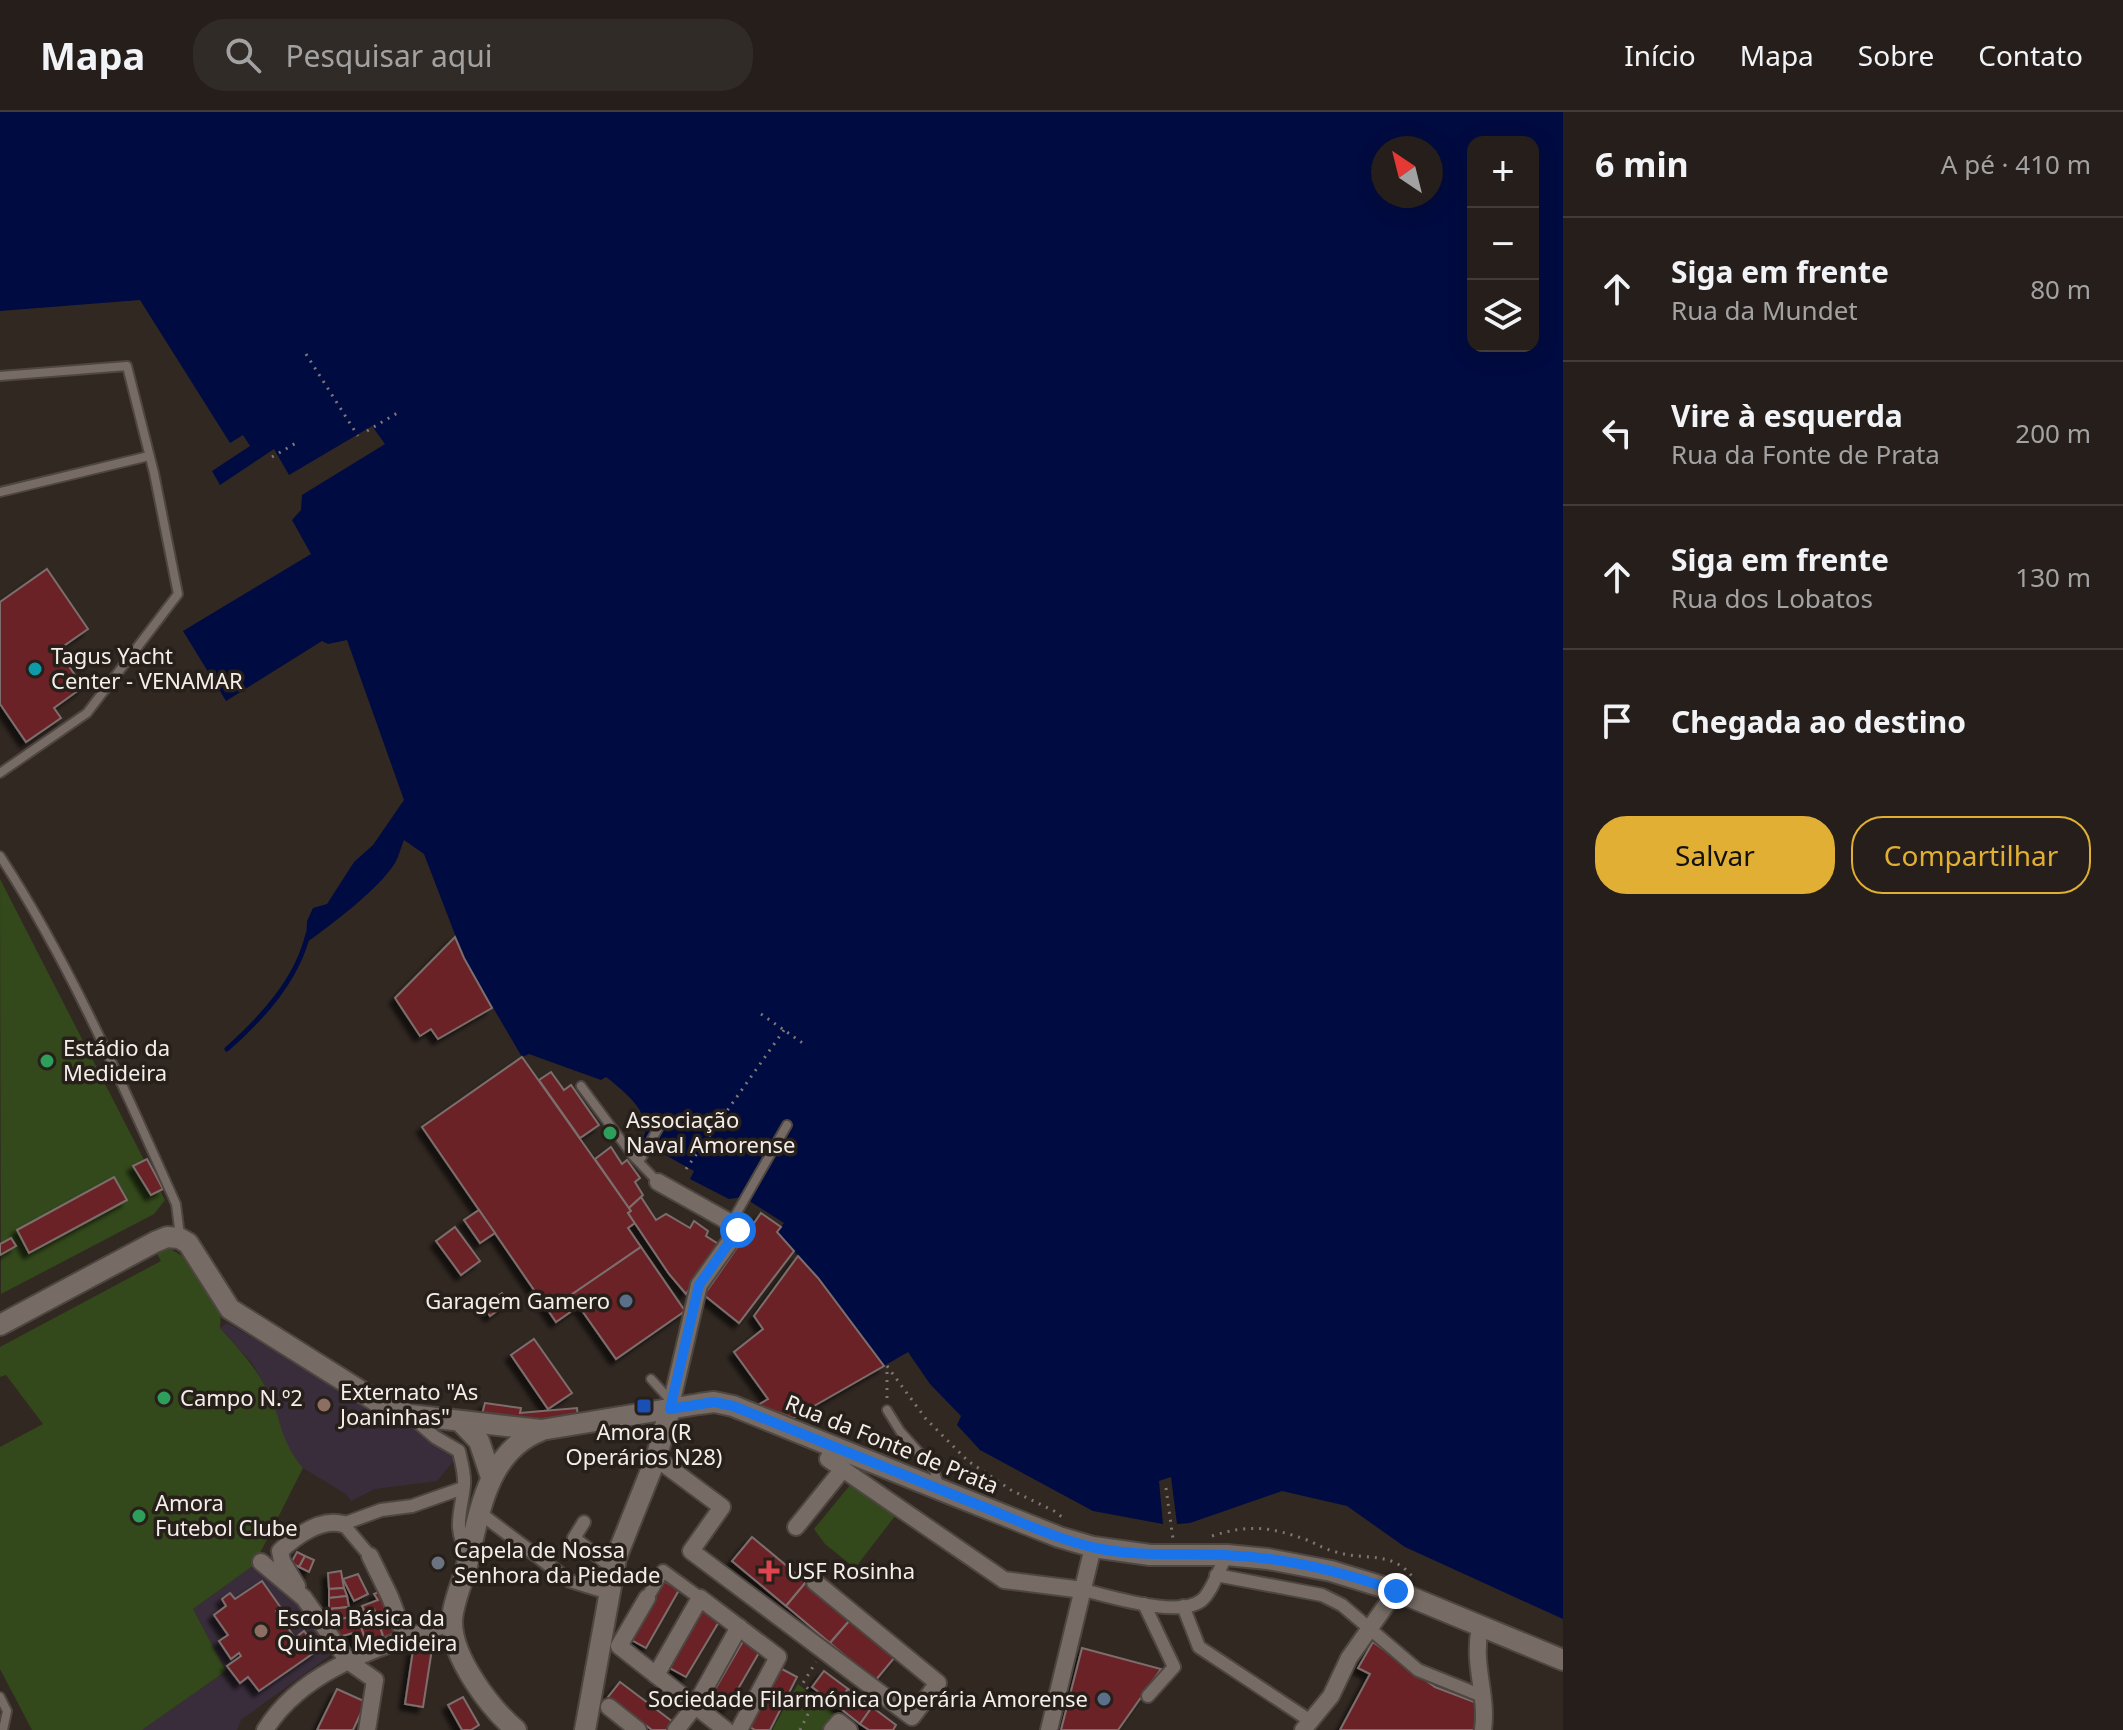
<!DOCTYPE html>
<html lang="pt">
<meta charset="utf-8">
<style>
body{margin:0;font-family:"Noto Sans",sans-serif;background:#312b27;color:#f1f3f6}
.controls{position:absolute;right:24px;top:24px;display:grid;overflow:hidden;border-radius:16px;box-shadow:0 4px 20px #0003}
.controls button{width:72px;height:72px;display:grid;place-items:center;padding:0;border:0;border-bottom:2px solid #423c39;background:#251e1a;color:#f1f3f6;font:40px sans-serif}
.compass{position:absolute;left:1371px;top:24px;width:72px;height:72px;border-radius:50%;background:#251e1a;box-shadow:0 4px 20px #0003;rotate:325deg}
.stop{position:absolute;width:24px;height:24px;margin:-18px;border:6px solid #1a73e8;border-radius:50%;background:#fff}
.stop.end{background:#1a73e8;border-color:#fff;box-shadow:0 2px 8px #0008}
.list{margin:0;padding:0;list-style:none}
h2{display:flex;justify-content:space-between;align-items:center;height:104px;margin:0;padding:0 32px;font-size:34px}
h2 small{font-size:26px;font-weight:400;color:#a3a2a2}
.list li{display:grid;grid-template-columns:52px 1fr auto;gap:24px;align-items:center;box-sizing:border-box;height:144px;padding:0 32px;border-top:2px solid #423c39}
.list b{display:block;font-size:30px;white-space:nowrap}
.list p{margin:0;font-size:26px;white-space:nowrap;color:#a3a2a2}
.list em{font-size:26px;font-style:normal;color:#a3a2a2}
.actions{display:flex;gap:16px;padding:24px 32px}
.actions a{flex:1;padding:18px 0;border:2px solid #e1af34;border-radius:32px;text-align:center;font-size:28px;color:#e1af34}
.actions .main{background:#e1af34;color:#111}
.icon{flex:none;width:44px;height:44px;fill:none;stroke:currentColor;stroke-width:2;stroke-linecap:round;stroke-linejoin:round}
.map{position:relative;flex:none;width:1563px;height:1618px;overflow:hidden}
header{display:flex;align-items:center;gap:48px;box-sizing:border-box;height:112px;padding:0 40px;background:#251e1a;border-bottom:2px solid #423c39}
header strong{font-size:38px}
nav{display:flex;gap:44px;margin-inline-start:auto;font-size:28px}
.search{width:560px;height:72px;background:#312b27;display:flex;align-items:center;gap:20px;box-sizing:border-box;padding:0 28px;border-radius:32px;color:#a3a2a2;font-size:30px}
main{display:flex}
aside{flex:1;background:#251e1a}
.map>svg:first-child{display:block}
.education{fill:#392d3b}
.green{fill:#33491b}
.water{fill:#000b41;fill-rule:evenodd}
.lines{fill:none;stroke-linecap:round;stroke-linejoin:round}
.stream{stroke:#000b41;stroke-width:5}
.building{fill:#6b2325;stroke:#7c6e6d;stroke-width:2;filter:url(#shadow)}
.service-casing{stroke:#4e4641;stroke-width:12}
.pedestrian-casing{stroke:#4e4641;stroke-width:16}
.minor-casing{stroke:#4e4641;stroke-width:20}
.tertiary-casing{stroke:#4e4641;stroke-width:24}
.path{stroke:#7e7671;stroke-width:3;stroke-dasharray:2 6;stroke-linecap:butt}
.service{stroke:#776c65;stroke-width:8}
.pedestrian{stroke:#776c65;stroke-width:12}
.minor{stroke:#776c65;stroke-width:16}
.tertiary{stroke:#776c65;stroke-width:20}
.route{stroke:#1a73e8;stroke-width:10}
.culture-dot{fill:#0f9aa8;stroke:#271f19;stroke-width:3}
.leisure-dot{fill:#2e9e5b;stroke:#271f19;stroke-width:3}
.service-dot{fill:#5c6f8a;stroke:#271f19;stroke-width:3}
.education-dot{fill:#8d6e63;stroke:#271f19;stroke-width:3}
.transit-dot{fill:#1a4fb4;stroke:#271f19;stroke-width:3}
.worship-dot{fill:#6b7280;stroke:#271f19;stroke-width:3}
.health-dot{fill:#e0444e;stroke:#271f19;stroke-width:3}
.labels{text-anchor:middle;stroke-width:7;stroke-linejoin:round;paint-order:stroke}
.poi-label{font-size:22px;fill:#f4eeea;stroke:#271f19;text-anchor:start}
.street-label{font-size:22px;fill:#f4eeea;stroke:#271f19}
</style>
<header>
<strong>Mapa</strong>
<div class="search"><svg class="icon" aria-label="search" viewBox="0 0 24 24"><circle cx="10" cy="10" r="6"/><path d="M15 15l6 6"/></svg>Pesquisar aqui</div>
<nav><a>Início</a><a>Mapa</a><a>Sobre</a><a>Contato</a></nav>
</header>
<main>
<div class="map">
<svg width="1563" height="1618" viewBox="0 0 1563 1618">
<defs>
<filter id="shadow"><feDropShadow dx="-5.5" dy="5.5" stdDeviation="2" flood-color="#0009"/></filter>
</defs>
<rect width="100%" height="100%" fill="#312822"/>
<g class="education">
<polygon points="227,1211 453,1339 455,1347 437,1369 375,1377 351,1389 346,1382 303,1356 288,1338 271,1284 252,1251 220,1216"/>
<polygon points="254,1453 294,1488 332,1542 241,1608 237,1618 142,1618 226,1559 193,1497"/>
</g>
<g class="green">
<polygon points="0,767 144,1048 147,1047 162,1077 160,1079 165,1088 154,1102 1,1182"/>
<path d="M 169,1136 L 182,1144 L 221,1199 L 220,1216 C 239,1237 257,1256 269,1282 C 283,1311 279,1327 303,1356 L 254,1453 L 193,1497 L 226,1559 L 142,1618 L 32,1618 L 0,1557 L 0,1335 L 43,1312 L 6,1263 L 0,1265 L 0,1235 L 161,1149 L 155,1138 Z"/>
<polygon points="851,1372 895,1404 855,1456 825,1432 814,1417"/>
<polygon points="798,1572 838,1604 825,1618 772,1618"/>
</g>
<path class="water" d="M 0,0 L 1563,0 L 1563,1507 L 1405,1435 L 1347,1394 L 1282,1379 L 1190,1411 L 1177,1412 L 1171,1365 L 1159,1369 L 1163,1412 L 1093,1399 L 980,1338 L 957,1313 L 961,1304 L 930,1272 L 908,1240 L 884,1254 L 818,1166 L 777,1120 L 784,1111 L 743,1085 L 729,1087 L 690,1067 L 694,1059 L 642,1030 C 644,1024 647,1017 645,1011 C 641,992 620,976 606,965 L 601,968 L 529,942 L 522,945 L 464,846 L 424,742 L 404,728 C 401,735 399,744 395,751 C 379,777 332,812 306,831 L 307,809 L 313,796 L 327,792 L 354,750 L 373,733 L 404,688 L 347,528 L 328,532 L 322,529 L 226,589 L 183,519 L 311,442 L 292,408 L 301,398 L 302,383 L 385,332 L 372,314 L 289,363 L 274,337 L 220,373 L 212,359 L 250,334 L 243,323 L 230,331 L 140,188 L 0,199 ZM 1473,30 L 1533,30 L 1533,234 L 1473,234 ZM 1383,36 L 1431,36 L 1431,84 L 1383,84 Z"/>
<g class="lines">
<path class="stream" d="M 227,937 C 262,906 297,868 308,822"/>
</g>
<g class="building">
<polygon points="47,457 88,517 58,538 83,575 54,596 61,606 26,630 0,592 0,490"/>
<polygon points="455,825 464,846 492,896 438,927 431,917 420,924 395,886"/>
<polygon points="522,945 629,1096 631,1099 628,1101 635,1111 628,1116 641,1135 571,1183 579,1194 556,1210 422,1015"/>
<polygon points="551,960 564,978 571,973 599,1013 580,1026 539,968"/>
<polygon points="611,1035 622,1052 627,1048 640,1066 635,1070 643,1083 629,1096 595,1047"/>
<polygon points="147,1047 163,1077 151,1083 133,1054"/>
<polygon points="114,1065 127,1088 29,1141 17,1118"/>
<polygon points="641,1085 656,1108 666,1102 690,1116 694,1109 708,1119 706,1124 720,1133 686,1182 669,1162 628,1101 631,1099 629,1096"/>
<polygon points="479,1098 495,1121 480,1131 464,1108"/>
<polygon points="761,1101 781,1115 777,1120 794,1139 739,1211 704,1183"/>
<polygon points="455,1115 480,1149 461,1163 436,1129"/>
<polygon points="11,1126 16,1134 0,1143 0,1132"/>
<polygon points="641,1135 685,1199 616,1247 571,1183"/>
<polygon points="798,1144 818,1166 884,1254 793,1306 758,1293 768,1287 734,1240 763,1217 754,1204"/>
<polygon points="502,1181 509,1190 490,1204 483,1194"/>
<polygon points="534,1227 572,1281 548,1297 511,1243"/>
<polygon points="485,1291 521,1296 520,1301 577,1296 578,1306 527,1312 481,1306"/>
<polygon points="752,1425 806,1470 786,1494 732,1449"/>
<polygon points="297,1440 305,1444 299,1455 291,1451"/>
<polygon points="305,1444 314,1448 309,1460 299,1455"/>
<polygon points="341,1459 344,1476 329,1477 328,1461"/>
<polygon points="358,1462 368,1482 354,1489 343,1467"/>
<polygon points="662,1468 679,1478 646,1536 628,1526"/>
<polygon points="262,1469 281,1496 276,1499 295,1526 304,1519 318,1538 259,1579 248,1565 240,1571 227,1554 241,1544 239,1541 231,1547 219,1529 228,1523 214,1503 226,1494 222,1487 230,1481 235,1487"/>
<polygon points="806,1470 850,1508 830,1531 786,1494"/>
<polygon points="344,1476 347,1484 329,1486 329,1477"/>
<polygon points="381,1479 390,1503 386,1505 384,1499 376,1502 374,1497 357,1503 357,1500 364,1498 362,1494 378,1488 374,1482"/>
<polygon points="347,1484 349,1495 329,1497 329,1486"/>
<polygon points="349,1495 353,1504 330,1510 329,1497"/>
<polygon points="374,1497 384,1527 367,1533 357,1503"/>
<polygon points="702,1497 720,1508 686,1565 668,1555"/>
<polygon points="357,1503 367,1533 358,1535 353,1521 339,1525 330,1510"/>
<polygon points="390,1503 397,1523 384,1527 378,1508"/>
<polygon points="850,1508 895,1545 875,1569 830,1531"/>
<polygon points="743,1529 760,1539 727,1596 710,1586"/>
<polygon points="1373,1530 1435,1575 1477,1591 1479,1618 1340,1618 1370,1562 1358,1556"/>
<polygon points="1082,1536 1161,1557 1118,1618 1061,1618"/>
<polygon points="432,1537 423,1595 405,1592 413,1538"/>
<polygon points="780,1556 797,1565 770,1618 755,1618 750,1615"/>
<polygon points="824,1559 848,1577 836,1593 812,1575"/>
<polygon points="620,1570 673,1610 667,1618 652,1618 608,1585"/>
<polygon points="337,1577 366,1590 353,1618 317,1618"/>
<polygon points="848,1577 872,1595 860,1612 836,1593"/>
<polygon points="463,1585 479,1613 471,1618 462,1618 448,1593"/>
<polygon points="872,1595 896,1613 893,1618 869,1618 860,1612"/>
</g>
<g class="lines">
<g class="service-casing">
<g id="service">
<polyline points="0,264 127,254 154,361 178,482 87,601 0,661"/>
<polyline points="0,380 149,344"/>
<path d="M 0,744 C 71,853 123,974 176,1092 L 180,1124"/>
<polyline points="581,974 633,1044 658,1070"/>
<polyline points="639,1050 660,1013"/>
<polyline points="731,1111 787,1013"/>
<polyline points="651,1267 671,1289"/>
<polyline points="887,1298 900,1319 933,1356 940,1375"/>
<polyline points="0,1585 7,1599 3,1618"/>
</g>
</g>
<g class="pedestrian-casing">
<g id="pedestrian">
<path d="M 412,1305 L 435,1325 L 459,1339 C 461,1349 465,1362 464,1372 C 462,1400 451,1415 469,1443"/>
<polyline points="480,1401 570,1469 609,1481"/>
<polyline points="584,1410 574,1426 614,1457"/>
<polyline points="370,1444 343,1412 381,1398 412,1394 463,1376"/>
<polyline points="1216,1463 1322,1483 1342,1493 1418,1558 1482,1584"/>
<path d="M 1083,1478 C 1110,1484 1179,1507 1202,1488 C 1213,1478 1219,1456 1227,1443"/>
<polyline points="647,1486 663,1459 700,1486"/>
<polyline points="1144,1492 1174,1555 1148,1584"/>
<polyline points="1183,1494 1199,1535 1312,1610"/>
</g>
</g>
<g class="minor-casing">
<g id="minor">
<polyline points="658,1070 731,1111 738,1118 699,1173 670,1297"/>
<polyline points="836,1335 828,1347 1004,1468 1083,1478"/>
<polyline points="656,1346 722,1395 691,1439 912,1605 938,1571 815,1470"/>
<polyline points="796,1415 843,1357"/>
<polyline points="370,1444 390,1485 406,1527"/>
<polyline points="261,1450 304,1486 348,1549 375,1568 367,1618"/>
<path d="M 297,1474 L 282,1449 L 280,1439 C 296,1424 321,1406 343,1412"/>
<polyline points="647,1486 619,1534 726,1618"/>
<path d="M 1480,1516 C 1472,1553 1488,1583 1483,1618"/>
<polyline points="656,1563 700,1486 778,1545 739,1618"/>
<polyline points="609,1595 638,1618"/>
<path d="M 265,1618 C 306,1553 385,1535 452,1510"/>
<polyline points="676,1618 695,1594 739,1515"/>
<polyline points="832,1618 839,1610 849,1618"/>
<polyline points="1049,1618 1093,1435"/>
<polyline points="1303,1618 1331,1584 1349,1546 1396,1479"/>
</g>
</g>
<g class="tertiary-casing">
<g id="tertiary">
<polyline points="0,1213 155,1130 167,1125 179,1126 188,1131 230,1197 381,1292 410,1303 541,1318 699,1292 714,1290 733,1294 941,1378 1059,1425 1093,1435 1150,1443 1227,1443 1268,1447 1331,1459 1396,1479 1563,1548"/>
<polyline points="460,1309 479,1329 491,1365"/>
<path d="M 516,1618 C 490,1596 452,1546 452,1510 C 452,1494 461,1473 466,1457 C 479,1405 485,1341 540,1319"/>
<polyline points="585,1618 616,1446 656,1346 670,1297"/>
</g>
</g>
<g class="path">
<polyline points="306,242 358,324"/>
<polyline points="367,319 399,300"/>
<polyline points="272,345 296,331"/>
<polyline points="761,902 804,932"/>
<polyline points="686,1057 784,918"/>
<polyline points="887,1254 926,1307 968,1349 1011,1378 1054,1399 1066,1408"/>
<polyline points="887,1286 887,1254"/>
<polyline points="1166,1376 1173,1427"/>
<path d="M 1212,1424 C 1249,1412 1271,1415 1307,1428 C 1317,1432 1326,1438 1336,1440 C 1365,1449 1394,1438 1414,1467"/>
<polyline points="800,1618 816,1586 803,1571 816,1550"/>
</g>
<use href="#service" class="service"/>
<use href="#pedestrian" class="pedestrian"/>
<use href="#minor" class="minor"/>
<use href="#tertiary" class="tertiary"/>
</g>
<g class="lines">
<path class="route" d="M 738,1118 L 699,1173 L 670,1297 L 714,1290 L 733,1294 C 814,1326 895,1360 976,1392 C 1015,1407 1055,1427 1096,1436 C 1139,1445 1180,1441 1224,1443 C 1283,1445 1341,1459 1396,1479"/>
</g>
<circle class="culture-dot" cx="35" cy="557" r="8"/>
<g class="leisure-dot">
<circle cx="47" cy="949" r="8"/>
<circle cx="610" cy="1021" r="8"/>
<circle cx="164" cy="1286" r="8"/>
<circle cx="139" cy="1404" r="8"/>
</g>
<g class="service-dot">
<circle cx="626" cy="1189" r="8"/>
<circle cx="1104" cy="1587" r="8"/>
</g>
<g class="education-dot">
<circle cx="324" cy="1293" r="8"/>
<circle cx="261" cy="1519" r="8"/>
</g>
<rect class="transit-dot" x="636" y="1286" width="16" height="16" rx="4"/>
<circle class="worship-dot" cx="438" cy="1451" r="8"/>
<path class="health-dot" d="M765 1447h8v8h8v8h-8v8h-8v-8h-8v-8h8z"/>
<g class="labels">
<g class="poi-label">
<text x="51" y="552">Tagus Yacht<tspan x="51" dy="25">Center - VENAMAR</tspan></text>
<text x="63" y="944">Estádio da<tspan x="63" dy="25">Medideira</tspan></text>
<text x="626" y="1016">Associação<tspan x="626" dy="25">Naval Amorense</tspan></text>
<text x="610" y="1197" text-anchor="end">Garagem Gamero</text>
<text x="340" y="1288">Externato "As<tspan x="340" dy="25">Joaninhas"</tspan></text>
<text x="180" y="1294">Campo N.º2</text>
<text x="644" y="1328" text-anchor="middle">Amora (R<tspan x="644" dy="25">Operários N28)</tspan></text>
<text x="155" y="1399">Amora<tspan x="155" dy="25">Futebol Clube</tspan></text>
<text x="454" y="1446">Capela de Nossa<tspan x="454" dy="25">Senhora da Piedade</tspan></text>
<text x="787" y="1467">USF Rosinha</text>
<text x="277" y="1514">Escola Básica da<tspan x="277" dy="25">Quinta Medideira</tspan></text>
<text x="1088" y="1595" text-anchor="end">Sociedade Filarmónica Operária Amorense</text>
</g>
<g class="street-label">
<text transform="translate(892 1332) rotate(22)" y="8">Rua da Fonte de Prata</text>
</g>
</g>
</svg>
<div class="controls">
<button>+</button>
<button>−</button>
<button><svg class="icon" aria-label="layers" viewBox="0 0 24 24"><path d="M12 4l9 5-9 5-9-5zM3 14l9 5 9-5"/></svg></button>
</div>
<svg class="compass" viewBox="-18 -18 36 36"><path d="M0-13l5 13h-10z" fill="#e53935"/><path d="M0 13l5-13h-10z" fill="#a3a2a2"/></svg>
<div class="stop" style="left:738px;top:1118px"></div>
<div class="stop end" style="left:1396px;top:1479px"></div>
</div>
<aside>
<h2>6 min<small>A pé · 410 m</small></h2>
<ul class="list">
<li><svg class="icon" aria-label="ahead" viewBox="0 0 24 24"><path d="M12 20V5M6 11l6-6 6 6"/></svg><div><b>Siga em frente</b><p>Rua da Mundet</p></div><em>80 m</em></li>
<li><svg class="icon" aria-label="left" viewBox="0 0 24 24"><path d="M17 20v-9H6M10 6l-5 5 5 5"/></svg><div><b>Vire à esquerda</b><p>Rua da Fonte de Prata</p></div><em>200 m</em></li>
<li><svg class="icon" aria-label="ahead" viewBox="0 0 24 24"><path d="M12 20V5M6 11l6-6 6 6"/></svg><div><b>Siga em frente</b><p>Rua dos Lobatos</p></div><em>130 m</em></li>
<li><svg class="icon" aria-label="arrive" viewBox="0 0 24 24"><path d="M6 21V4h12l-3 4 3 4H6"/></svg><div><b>Chegada ao destino</b></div></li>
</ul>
<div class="actions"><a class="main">Salvar</a><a>Compartilhar</a></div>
</aside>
</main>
